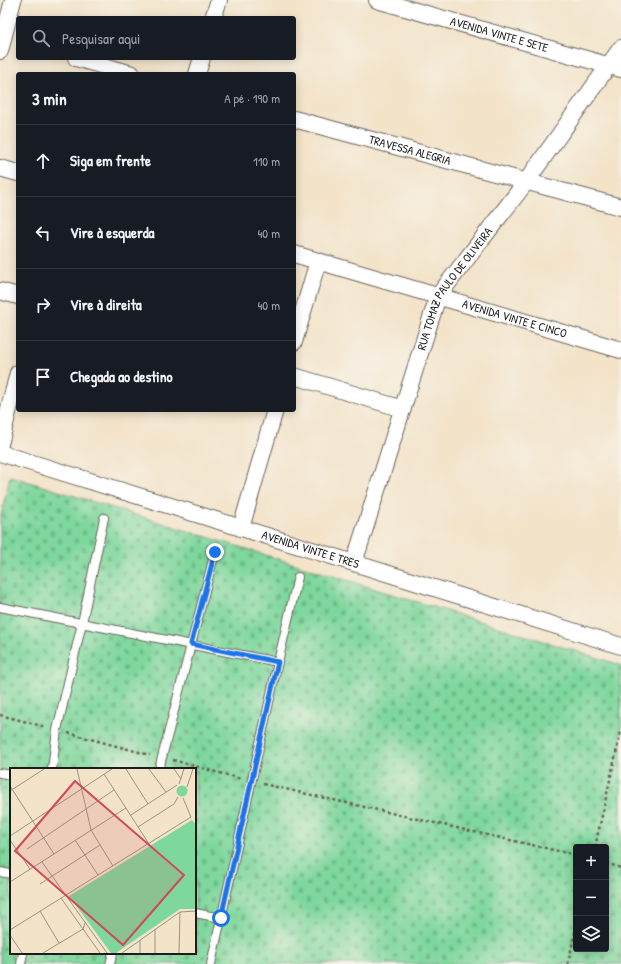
<!DOCTYPE html>
<html lang="pt">
<meta charset="utf-8">
<style>
body{margin:0;font-family:"Patrick Hand",sans-serif;background:#242831;color:#f1f3f6}
.controls{position:absolute;right:12px;bottom:12px;display:grid;overflow:hidden;border-radius:4px;box-shadow:0 2px 10px #0003}
.controls button{width:36px;height:36px;display:grid;place-items:center;padding:0;border:0;border-bottom:1px solid #363941;background:#171b24;color:#f1f3f6;font:20px sans-serif}
.stop{position:absolute;width:12px;height:12px;margin:-9px;border:3px solid #1a73e8;border-radius:50%;background:#fff}
.stop.end{background:#1a73e8;border-color:#fff;box-shadow:0 1px 4px #0008}
.list{margin:0;padding:0;list-style:none}
h2{display:flex;justify-content:space-between;align-items:center;height:52px;margin:0;padding:0 16px;font-size:17px}
h2 small{font-size:13px;font-weight:400;color:#9ea1a6}
.list li{display:grid;grid-template-columns:26px 1fr auto;gap:12px;align-items:center;box-sizing:border-box;height:72px;padding:0 16px;border-top:1px solid #363941}
.list b{display:block;font-size:15px;white-space:nowrap}
.list em{font-size:13px;font-style:normal;color:#9ea1a6}
.icon{flex:none;width:22px;height:22px;fill:none;stroke:currentColor;stroke-width:2;stroke-linecap:round;stroke-linejoin:round}
.map{position:relative;flex:none;width:621px;height:964px;overflow:hidden}
.search{position:absolute;background:#171b24;box-shadow:0 2px 10px #0003;left:16px;top:16px;width:280px;height:44px;display:flex;align-items:center;gap:10px;box-sizing:border-box;padding:0 14px;border-radius:4px;color:#9ea1a6;font-size:15px}
.panel{position:absolute;background:#171b24;box-shadow:0 2px 10px #0003;left:16px;top:72px;width:280px;height:340px;border-radius:4px}
.map>svg:first-child{display:block}
.cemetery{fill:url(#cemetery-stones);stroke:#4d7a5c;fill-rule:evenodd}
.lines{fill:none;stroke-linecap:round;stroke-linejoin:round}
.service-casing{stroke:#676259;stroke-width:10}
.minor-casing{stroke:#676259;stroke-width:18}
.path{stroke:#676259;stroke-width:2.5;stroke-dasharray:3 3;stroke-linecap:butt}
.service{stroke:#fff;stroke-width:8}
.minor{stroke:#fff;stroke-width:16}
.route{stroke:#1a73e8;stroke-width:5}
.labels{text-anchor:middle;stroke-width:4;stroke-linejoin:round;paint-order:stroke}
.street-label{font-size:12px;fill:#1c1c1c;stroke:#f7f3e8}
.inset-road{fill:none;stroke:#9d9384;stroke-width:1}
.view{fill:#d1495b;fill-opacity:0.15;stroke:#d1495b;stroke-width:2}
.inset-edge{fill:none;stroke:#1c1c1c;stroke-width:2}
</style>
<div class="map">
<svg width="621" height="964" viewBox="0 0 621 964">
<defs>
<pattern id="cemetery-stones" width="16" height="16" patternUnits="userSpaceOnUse"><rect width="16" height="16" fill="#7ed79c"/><path d="M2 7V4a2 2 0 0 1 4 0v3zM10 15v-3a2 2 0 0 1 4 0v3z" fill="#6cb886"/></pattern>
</defs>
<rect width="100%" height="100%" fill="#f7f3e8"/>
<filter id="ink" filterUnits="userSpaceOnUse"><feTurbulence type="fractalNoise" baseFrequency=".025" numOctaves="2"/><feDisplacementMap in="SourceGraphic" scale="8" xChannelSelector="R" yChannelSelector="G"/><feConvolveMatrix kernelMatrix="1 2 1 2 8 2 1 2 1" color-interpolation-filters="sRGB"/></filter>
<filter id="wash" filterUnits="userSpaceOnUse"><feTurbulence type="fractalNoise" baseFrequency=".012" numOctaves="4" result="noise"/><feDisplacementMap in="SourceGraphic" scale="16" xChannelSelector="R" yChannelSelector="G"/><feGaussianBlur stdDeviation="0.9" result="paint"/><feColorMatrix in="noise" values="0 0 0 0 0 0 0 0 0 0 0 0 0 0 0 0 0 1.4 0 .05"/><feComposite in="paint" operator="in"/></filter>
<g filter="url(#wash)">
<rect width="100%" height="100%" fill="#f3e3c9"/>
<path class="cemetery" d="M 10,476 L 621,665 L 621,964 L 0,964 L 0,520 ZM 11,769 L 195,769 L 195,953 L 11,953 ZM 576,847 L 606,847 L 606,949 L 576,949 Z"/>
</g>
<g filter="url(#ink)">
<g class="lines">
<g class="service-casing">
<g id="service">
<polyline points="0,607 278,662 211,964"/>
<polyline points="278,662 298,577"/>
<polyline points="52,769 57,730 82,623 104,518"/>
<polyline points="159,769 215,552"/>
<polyline points="0,773 11,775"/>
<polyline points="0,872 11,874"/>
<polyline points="195,913 221,918"/>
<polyline points="21,964 23,953"/>
<polyline points="110,964 113,953"/>
</g>
</g>
<g class="minor-casing">
<g id="minor">
<path id="s1" d="M 377,0 L 621,69"/>
<polyline points="213,18 219,0"/>
<polyline points="0,51 13,0"/>
<polyline points="76,58 132,74"/>
<polyline points="197,74 202,58"/>
<path id="s2" d="M 294,119 L 621,207"/>
<polyline points="0,168 18,173"/>
<path id="s3" d="M 294,254 L 621,350"/>
<polyline points="0,291 18,296"/>
<polyline points="294,342 318,261"/>
<polyline points="294,376 403,409"/>
<polyline points="0,444 18,373"/>
<path id="s4" d="M 0,453 L 621,646"/>
<polyline points="241,528 275,410"/>
<path id="s5" d="M 354,563 L 438,296 L 526,182 L 621,48"/>
</g>
</g>
<g class="path">
<polyline points="0,715 46,727"/>
<polyline points="68,733 150,755"/>
<polyline points="173,760 241,779"/>
<polyline points="263,784 576,855"/>
<polyline points="595,847 621,731"/>
<polyline points="606,863 621,868"/>
<polyline points="568,964 576,928"/>
</g>
<use href="#service" class="service"/>
<use href="#minor" class="minor"/>
</g>
</g>
<g class="lines" filter="url(#ink)">
<polyline class="route" points="215,552 191,644 278,662 221,918"/>
</g>
<g class="labels">
<g class="street-label">
<text dy="4" stroke="none"><textPath href="#s1" startOffset="127">AVENIDA VINTE E SETE</textPath></text>
<text dy="4" stroke="none"><textPath href="#s2" startOffset="120">TRAVESSA ALEGRIA</textPath></text>
<text dy="4" stroke="none"><textPath href="#s5" startOffset="294">RUA TOMAZ PAULO DE OLIVEIRA</textPath></text>
<text dy="4" stroke="none"><textPath href="#s3" startOffset="230">AVENIDA VINTE E CINCO</textPath></text>
<text dy="4" stroke="none"><textPath href="#s4" startOffset="325">AVENIDA VINTE E TRES</textPath></text>
</g>
</g>
<g transform="translate(10 768)">
<rect width="186" height="186" fill="#f3e3c9"/>
<path d="M166.5 23a5.5 5.5 0 1 1 11 0a5.5 5.5 0 1 1-11 0Z" fill="#7ed79c"/>
<path d="M 182,52 L 186,57 L 186,141 L 170,141 L 106,185 L 101,185 L 59,128 Z" fill="#7ed79c"/>
<path class="inset-road" d="M 67,1 L 81,62 L 103,98M 116,1 L 138,36M 139,1 L 156,24M 164,1 L 171,11M 94,6 L 139,76M 169,16 L 174,1M 0,18 L 44,86M 177,19 L 183,1M 0,23 L 34,1M 121,47 L 167,17M 128,59 L 164,36 L 168,29M 0,68 L 102,1M 0,72 L 20,101M 65,72 L 88,107M 17,81 L 104,22M 32,94 L 97,185M 0,114 L 116,40M 30,116 L 90,77M 51,130 L 90,185M 30,143 L 49,175M 145,161 L 145,185M 0,162 L 181,49 L 173,30M 0,167 L 12,185M 130,172 L 130,185M 33,185 L 73,161 L 75,155M 112,185 L 170,144 L 186,143M 169,185 L 170,144"/>
<path class="view" d="M 65,13 L 174,107 L 113,177 L 5,83 Z"/>
<rect width="186" height="186" class="inset-edge"/>
</g>
</svg>
<div class="controls">
<button>+</button>
<button>−</button>
<button><svg class="icon" aria-label="layers" viewBox="0 0 24 24"><path d="M12 4l9 5-9 5-9-5zM3 14l9 5 9-5"/></svg></button>
</div>
<div class="stop" style="left:221px;top:918px"></div>
<div class="stop end" style="left:215px;top:552px"></div>
<div class="search"><svg class="icon" aria-label="search" viewBox="0 0 24 24"><circle cx="10" cy="10" r="6"/><path d="M15 15l6 6"/></svg>Pesquisar aqui</div>
<section class="panel">
<h2>3 min<small>A pé · 190 m</small></h2>
<ul class="list">
<li><svg class="icon" aria-label="ahead" viewBox="0 0 24 24"><path d="M12 20V5M6 11l6-6 6 6"/></svg><div><b>Siga em frente</b></div><em>110 m</em></li>
<li><svg class="icon" aria-label="left" viewBox="0 0 24 24"><path d="M17 20v-9H6M10 6l-5 5 5 5"/></svg><div><b>Vire à esquerda</b></div><em>40 m</em></li>
<li><svg class="icon" aria-label="right" viewBox="0 0 24 24"><path d="M7 20v-9h11M14 6l5 5-5 5"/></svg><div><b>Vire à direita</b></div><em>40 m</em></li>
<li><svg class="icon" aria-label="arrive" viewBox="0 0 24 24"><path d="M6 21V4h12l-3 4 3 4H6"/></svg><div><b>Chegada ao destino</b></div></li>
</ul>
</section>
</div>
